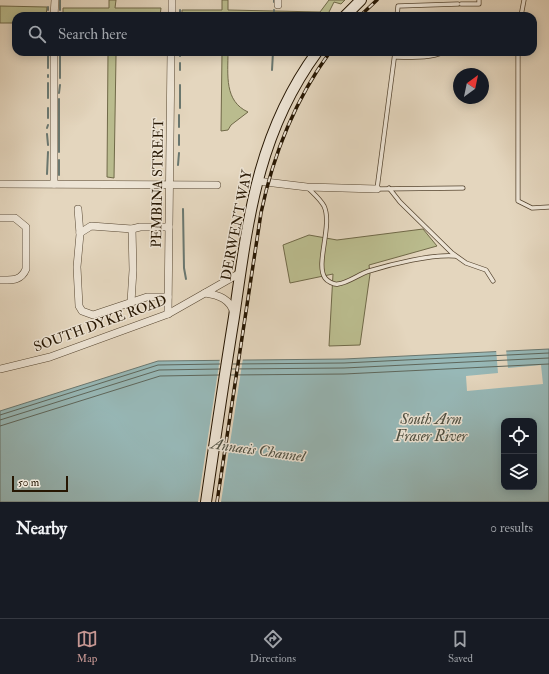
<!DOCTYPE html>
<style>
body{margin:0;font-family:"IM FELL Double Pica",serif;background:#242831;color:#f1f3f6}
.controls{position:absolute;right:12px;bottom:12px;display:grid;overflow:hidden;border-radius:8px;box-shadow:0 2px 10px #0003}
.controls button{width:36px;height:36px;display:grid;place-items:center;padding:0;border:0;border-bottom:1px solid #363941;background:#171b24;color:#f1f3f6;font:20px sans-serif}
.compass{position:absolute;left:453px;top:68px;width:36px;height:36px;border-radius:50%;background:#171b24;box-shadow:0 2px 10px #0003;rotate:33deg}
.scale{position:absolute;left:12px;bottom:10px;width:56px;box-sizing:border-box;padding-left:4px;border:2px solid #261602;border-top:0;font-size:11px;line-height:14px;white-space:nowrap;color:#261602;-webkit-text-stroke:3px #ede4d5;paint-order:stroke}
.list{margin:0;padding:0;list-style:none}
h2{display:flex;justify-content:space-between;align-items:center;height:52px;margin:0;padding:0 16px;font-size:17px}
h2 small{font-size:13px;font-weight:400;color:#9ea1a6}
.icon{flex:none;width:22px;height:22px;fill:none;stroke:currentColor;stroke-width:2;stroke-linecap:round;stroke-linejoin:round}
.map{position:relative;flex:none;width:549px;height:502px;overflow:hidden}
.search{position:absolute;background:#171b24;box-shadow:0 2px 10px #0003;left:12px;right:12px;top:12px;height:44px;display:flex;align-items:center;gap:10px;box-sizing:border-box;padding:0 14px;border-radius:12px;color:#9ea1a6;font-size:15px}
.sheet{height:116px;background:#171b24}
nav{display:flex;justify-content:space-around;align-items:center;box-sizing:border-box;height:56px;border-top:1px solid #363941;background:#171b24;font-size:11px;color:#9ea1a6}
nav a{display:grid;justify-items:center;gap:2px}
nav .on{color:#c59692}
.map>svg:first-child{display:block}
.green{fill:#babc8e;stroke:#706948}
.water{fill:#97b8b7;stroke:#6a776f;fill-rule:evenodd}
.pier{fill:#e4d6be}
.lines{fill:none;stroke-linecap:round;stroke-linejoin:round}
.shore{stroke:#5e675c;stroke-width:1}
.stream{stroke:#6a776f;stroke-width:2}
.service-casing{stroke:#564631;stroke-width:5}
.minor-casing{stroke:#564631;stroke-width:8}
.secondary-casing{stroke:#261602;stroke-width:12}
.service{stroke:#ede4d5;stroke-width:3.5}
.minor{stroke:#ede4d5;stroke-width:7}
.secondary{stroke:#ede4d5;stroke-width:10}
.rail-casing{stroke:#261602;stroke-width:3.5}
.rail{stroke:#ede4d5;stroke-width:2;stroke-dasharray:6;stroke-linecap:butt}
.labels{text-anchor:middle;stroke-width:3;stroke-linejoin:round;paint-order:stroke}
.street-label{font-size:14px;fill:#261602;stroke:#ede4d5}
.water-label{font-size:15px;font-style:italic;fill:#4e4f41;stroke:#ede4d5}
</style>
<div class="map">
<svg width="549" height="502" viewBox="0 0 549 502">
<rect width="100%" height="100%" fill="#e4d6be"/>
<filter id="stains"><feTurbulence type="fractalNoise" baseFrequency=".005" numOctaves="4"/><feColorMatrix values="0 0 0 0 .2 0 0 0 0 .09 0 0 0 0 .02 0 0 0 .5 -.17"/></filter>
<radialGradient id="worn" r=".72"><stop offset=".6" stop-color="#630" stop-opacity="0"/><stop offset="1" stop-color="#630" stop-opacity=".3"/></radialGradient>
<g class="green">
<polygon points="109,0 116,0 115,8 161,8 160,16 63,16 63,8 109,8"/>
<polygon points="222,0 228,0 228,10 320,12 329,0 345,0 341,4 334,2 327,16 182,16 182,10 222,10"/>
<polygon points="0,6 47,7 46,16 16,16 16,23 0,23"/>
<polygon points="108,52 115,52 116,56 114,178 107,177"/>
<path d="M 222,52 L 228,52 C 228,75 224,101 248,112 L 231,125 L 228,130 L 221,131 Z"/>
<polygon points="423,229 437,246 369,265 370,274 360,345 329,346 333,274 290,283 283,245 309,235 337,240"/>
</g>
<path class="water" d="M 549,349 L 549,502 L 0,502 L 0,411 L 158,361 L 344,359 ZM 504,421 L 534,421 L 534,487 L 504,487 Z"/>
<g class="pier">
<polygon points="496,349 506,349 508,368 541,365 543,384 467,391 466,376 498,373"/>
<polygon points="220,358 243,358 221,502 198,502"/>
</g>
<g class="lines">
<g class="shore">
<polyline points="233,364 344,363 549,353"/>
<polyline points="232,369 344,368 549,358"/>
<polyline points="231,375 344,374 549,364"/>
<polyline points="0,415 158,365 220,364"/>
<polyline points="0,420 159,370 220,369"/>
<polyline points="0,426 160,376 219,375"/>
</g>
<g class="stream">
<polyline points="274,2 274,0"/>
<polyline points="48,10 48,7"/>
<polyline points="60,10 60,0"/>
<polyline points="274,13 274,10"/>
<polyline points="48,16 48,15"/>
<polyline points="60,16 60,15"/>
<polyline points="180,16 180,10"/>
<polyline points="180,56 180,52"/>
<polyline points="48,68 48,52"/>
<polyline points="180,70 180,63"/>
<polyline points="272,70 273,52"/>
<polyline points="48,75 48,77"/>
<polyline points="60,78 60,53"/>
<polyline points="59,93 60,85"/>
<polyline points="48,98 48,83"/>
<polyline points="180,108 180,85"/>
<polyline points="48,118 48,108"/>
<polyline points="179,127 179,115"/>
<polyline points="47,128 48,125"/>
<polyline points="47,134 48,145"/>
<polyline points="179,145 179,135"/>
<polyline points="59,152 59,99"/>
<polyline points="59,160 59,175"/>
<polyline points="178,165 179,153"/>
<polyline points="47,174 48,152"/>
<polyline points="183,209 184,268 186,279"/>
</g>
<g class="service-casing">
<g id="service">
<polyline points="461,4 479,4 479,0"/>
<polyline points="397,16 398,6 458,4"/>
<polyline points="521,16 524,0"/>
<polyline points="395,52 377,189 463,188"/>
<polyline points="518,52 518,201 532,208 549,207"/>
<path d="M 395,57 C 411,57 429,59 444,52"/>
<path d="M 308,188 C 314,194 320,199 324,206 C 333,225 315,264 325,278 C 327,281 334,285 338,284 C 348,283 359,274 369,271 C 392,264 432,254 455,256"/>
<polyline points="389,188 400,202 452,253 466,263 486,270 493,281"/>
</g>
</g>
<g class="minor-casing">
<g id="minor">
<polyline points="278,5 278,0"/>
<polyline points="54,16 55,0"/>
<polyline points="172,16 172,0"/>
<polyline points="257,181 307,187 377,189"/>
<polyline points="0,184 217,185"/>
<polyline points="54,184 54,52"/>
<polyline points="78,209 80,234 77,267 79,306 82,311 93,315 147,297 168,297"/>
<path d="M 0,218 L 15,218 L 26,227 L 26,269 C 21,281 12,280 0,280"/>
<polyline points="80,233 91,226 132,229 140,227 169,227"/>
<polyline points="131,302 133,270 132,229"/>
<path d="M 234,313 C 230,299 219,295 205,293 L 240,273"/>
<polyline points="168,314 171,52"/>
<polyline points="0,369 50,357 168,314 205,293"/>
</g>
</g>
<g class="secondary-casing">
<g id="secondary">
<polyline points="345,16 361,0"/>
<path d="M 206,502 C 215,440 224,379 234,317 C 248,220 257,134 317,52"/>
</g>
</g>
<use href="#service" class="service"/>
<use href="#minor" class="minor"/>
<use href="#secondary" class="secondary"/>
<g class="rail-casing">
<g id="rail">
<polyline points="360,16 377,0"/>
<path d="M 217,502 L 261,213 C 273,155 295,100 330,52"/>
</g>
</g>
<use href="#rail" class="rail"/>
</g>
<g class="labels">
<g class="street-label">
<text transform="translate(157 183) rotate(-89)" y="5">PEMBINA STREET</text>
<text transform="translate(236 225) rotate(-79)" y="5">DERWENT WAY</text>
<text transform="translate(100 323) rotate(-20)" y="5">SOUTH DYKE ROAD</text>
</g>
<g class="water-label">
<text x="431" y="424">South Arm<tspan x="431" dy="17">Fraser River</tspan></text>
<text transform="translate(258 450) rotate(8)" y="5">Annacis Channel</text>
</g>
</g>
<rect width="100%" height="100%" filter="url(#stains)"/>
<rect width="100%" height="100%" fill="url(#worn)"/>
</svg>
<div class="controls">
<button><svg class="icon" aria-label="locate" viewBox="0 0 24 24"><circle cx="12" cy="12" r="6"/><path d="M12 2v4M12 18v4M2 12h4M18 12h4"/></svg></button>
<button><svg class="icon" aria-label="layers" viewBox="0 0 24 24"><path d="M12 4l9 5-9 5-9-5zM3 14l9 5 9-5"/></svg></button>
</div>
<svg class="compass" viewBox="-18 -18 36 36"><path d="M0-13l5 13h-10z" fill="#e53935"/><path d="M0 13l5-13h-10z" fill="#9ea1a6"/></svg>
<div class="scale">50 m</div>
<div class="search"><svg class="icon" aria-label="search" viewBox="0 0 24 24"><circle cx="10" cy="10" r="6"/><path d="M15 15l6 6"/></svg>Search here</div>
</div>
<section class="sheet">
<h2>Nearby<small>0 results</small></h2>
<ul class="list">
</ul>
</section>
<nav>
<a class="on"><svg class="icon" aria-label="map" viewBox="0 0 24 24"><path d="M3 6l6-2 6 2 6-2v14l-6 2-6-2-6 2zM9 4v14M15 6v14"/></svg>Map</a>
<a><svg class="icon" aria-label="directions" viewBox="0 0 24 24"><path d="M12 3l9 9-9 9-9-9zM9 14v-3h6M13 9l2 2-2 2"/></svg>Directions</a>
<a><svg class="icon" aria-label="saved" viewBox="0 0 24 24"><path d="M7 4h10v16l-5-4-5 4z"/></svg>Saved</a>
</nav>
